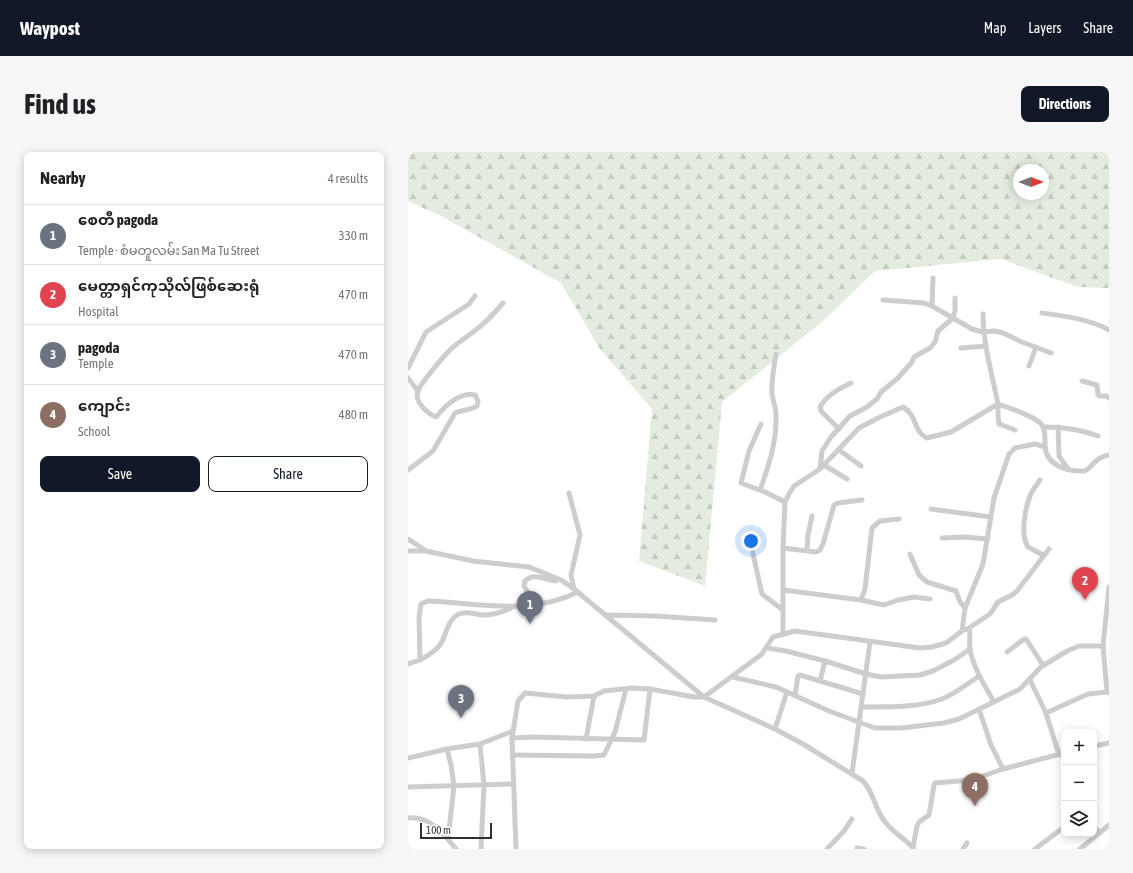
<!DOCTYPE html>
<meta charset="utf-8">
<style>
body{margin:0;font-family:"Asap Condensed","Noto Sans Myanmar",sans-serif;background:#f6f6f6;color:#202124}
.controls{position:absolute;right:12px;bottom:12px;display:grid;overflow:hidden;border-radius:8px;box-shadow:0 2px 10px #0003}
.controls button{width:36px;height:36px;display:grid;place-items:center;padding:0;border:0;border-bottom:1px solid #e0e0e0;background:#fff;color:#202124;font:20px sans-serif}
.compass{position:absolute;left:605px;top:12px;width:36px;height:36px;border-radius:50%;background:#fff;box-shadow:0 2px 10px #0003;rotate:90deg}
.scale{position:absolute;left:12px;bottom:10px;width:72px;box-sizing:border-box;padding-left:4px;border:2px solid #303030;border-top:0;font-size:11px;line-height:14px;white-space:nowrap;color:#303030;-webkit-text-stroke:3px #fff;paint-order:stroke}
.you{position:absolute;left:343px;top:389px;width:14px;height:14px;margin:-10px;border:3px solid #fff;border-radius:50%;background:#1a73e8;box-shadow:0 0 0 6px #1a73e833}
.badge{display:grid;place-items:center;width:26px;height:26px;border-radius:50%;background:#111827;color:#fff;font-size:13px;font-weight:700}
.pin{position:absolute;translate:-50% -33px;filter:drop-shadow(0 1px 2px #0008)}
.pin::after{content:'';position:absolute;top:21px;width:14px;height:12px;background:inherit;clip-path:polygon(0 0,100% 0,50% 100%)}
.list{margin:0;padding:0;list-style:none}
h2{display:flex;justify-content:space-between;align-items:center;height:52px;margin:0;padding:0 16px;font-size:17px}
h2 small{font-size:13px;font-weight:400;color:#757577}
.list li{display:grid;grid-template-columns:26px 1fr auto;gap:12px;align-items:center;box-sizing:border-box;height:60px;padding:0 16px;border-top:1px solid #e0e0e0}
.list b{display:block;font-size:15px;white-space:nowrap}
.list p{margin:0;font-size:13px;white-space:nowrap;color:#757577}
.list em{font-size:13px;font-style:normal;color:#757577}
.actions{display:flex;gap:8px;padding:12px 16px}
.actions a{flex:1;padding:9px 0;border:1px solid #111827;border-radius:8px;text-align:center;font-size:14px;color:#111827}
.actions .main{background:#111827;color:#fff}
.icon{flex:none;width:22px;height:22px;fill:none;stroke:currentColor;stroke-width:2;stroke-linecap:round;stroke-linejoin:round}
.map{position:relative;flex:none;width:701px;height:697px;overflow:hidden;border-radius:8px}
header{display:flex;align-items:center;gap:24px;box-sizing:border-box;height:56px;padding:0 20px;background:#111827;color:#fff}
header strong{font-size:19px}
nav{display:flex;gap:22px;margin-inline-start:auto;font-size:14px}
.intro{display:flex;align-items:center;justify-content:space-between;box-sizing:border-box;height:96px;padding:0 24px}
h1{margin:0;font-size:28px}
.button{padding:10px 18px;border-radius:8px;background:#111827;color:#fff;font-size:14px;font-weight:700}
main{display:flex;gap:24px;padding:0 24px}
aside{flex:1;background:#fff;border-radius:8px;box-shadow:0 2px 10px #0003}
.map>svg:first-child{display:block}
.forest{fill:url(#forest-firs);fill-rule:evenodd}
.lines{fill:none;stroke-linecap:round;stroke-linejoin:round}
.street{stroke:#cdcdcd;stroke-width:5}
</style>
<header>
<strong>Waypost</strong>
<nav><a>Map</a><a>Layers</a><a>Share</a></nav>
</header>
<div class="intro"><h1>Find us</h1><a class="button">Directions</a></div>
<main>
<aside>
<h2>Nearby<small>4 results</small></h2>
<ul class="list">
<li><span class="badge" style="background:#6b7280">1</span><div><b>စေတီ pagoda</b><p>Temple · စံမတူလမ်း San Ma Tu Street</p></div><em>330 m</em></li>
<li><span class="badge" style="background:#e0444e">2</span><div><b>မေတ္တာရှင်ကုသိုလ်ဖြစ်ဆေးရုံ</b><p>Hospital</p></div><em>470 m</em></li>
<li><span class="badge" style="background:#6b7280">3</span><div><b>pagoda</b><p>Temple</p></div><em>470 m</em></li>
<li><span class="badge" style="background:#8d6e63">4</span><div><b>ကျောင်း</b><p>School</p></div><em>480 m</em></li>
</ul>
<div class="actions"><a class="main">Save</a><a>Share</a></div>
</aside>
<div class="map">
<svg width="701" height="697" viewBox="0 0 701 697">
<defs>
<pattern id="forest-firs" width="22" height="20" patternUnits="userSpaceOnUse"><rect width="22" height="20" fill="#e4ecdf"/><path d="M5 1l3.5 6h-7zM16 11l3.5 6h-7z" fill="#c4cbc0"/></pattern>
</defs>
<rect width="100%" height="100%" fill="#fff"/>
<path class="forest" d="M 0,0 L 701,0 L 701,136 L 670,135 L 593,107 L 467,119 L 415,169 L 314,250 L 297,434 L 231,409 L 244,257 L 192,197 L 153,131 L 35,65 L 0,49 ZM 611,18 L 635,18 L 635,42 L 611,42 Z"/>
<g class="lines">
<g class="street">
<polyline points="475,148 516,151 524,154 564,177 575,180 587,179 595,181 614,190 643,201"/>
<polyline points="524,154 525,126"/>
<path d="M 634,161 C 657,164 681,167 701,178"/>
<path d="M 575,162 C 575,192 584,222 590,252 C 599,255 630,266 634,273 C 638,280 637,286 637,294 C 638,313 659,320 676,319 C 683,318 686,305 701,303"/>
<polyline points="553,196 578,194"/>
<polyline points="621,214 628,195"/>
<polyline points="0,216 18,180 61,152 67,144"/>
<polyline points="0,226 10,239"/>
<polyline points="674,229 689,233 690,243 692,244 698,244 701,246"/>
<polyline points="353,272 341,299 333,331 357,340 377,350"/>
<path d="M 635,275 C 653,275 672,277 690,284"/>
<polyline points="650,275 651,304 660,317"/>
<path d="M 431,277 L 413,259 L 412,255 C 418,244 432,236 443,231"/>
<polyline points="431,298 453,314"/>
<polyline points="416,313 439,327"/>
<polyline points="412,317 414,299 423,285 442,264 459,255 469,247 473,240 490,226 504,210 506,205 522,196 527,190 530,179 545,166 547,159 547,146"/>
<path d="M 0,318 L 25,299 L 47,261 C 54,258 63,258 69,254 L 70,249 L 67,243 C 52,240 37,254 28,265 C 19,261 6,250 10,239 C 12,232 36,204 42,198 C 52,188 66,181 76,171 C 83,165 89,158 95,151"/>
<path d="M 632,328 C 629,333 624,338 622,344 C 617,357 612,383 620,395 L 635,403"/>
<path d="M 352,338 C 361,313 369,289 368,263 C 368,256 365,249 364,242 C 363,229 366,216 368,202"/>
<polyline points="161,341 172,383 163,423 166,437"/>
<polyline points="523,357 583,365"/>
<polyline points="341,384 354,442 375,458"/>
<polyline points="534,386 556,385 580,387"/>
<polyline points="0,387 17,398"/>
<polyline points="375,396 408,400 412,398 415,392 426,353 430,351 454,348"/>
<polyline points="399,398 400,383 404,364"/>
<path d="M 0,399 L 18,399 L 65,409 L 121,415 L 153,428 L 166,437 L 296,545 L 367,577 L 395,592 L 455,629 C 466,641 466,654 475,667 C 483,680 497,686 506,697"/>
<polyline points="502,402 511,423 519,430 548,439 552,450 557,456"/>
<polyline points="701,435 695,494 699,540 701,541"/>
<polyline points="375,438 453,448 457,437 464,376 472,369 491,367"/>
<polyline points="453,448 476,453 490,448 506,445 522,447"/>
<path d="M 129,454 L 116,434 L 117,429 C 126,420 137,428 148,429"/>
<polyline points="197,463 248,464 307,468"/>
<path d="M 561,476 C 563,485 561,491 562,498 C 566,517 577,534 586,550"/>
<polyline points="554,479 557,456 575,412 586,346 601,302 607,296 627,292 637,295"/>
<path d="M 375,482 L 375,396 L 377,350 L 381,342 L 386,334 L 412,317 L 451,276 L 472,265 L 495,255 C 510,264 505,280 519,286 L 543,280 L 590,252 L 590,264 L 591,272 L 607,278"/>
<polyline points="359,496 378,499 417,509 458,522 473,525 512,523 525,519 546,508 562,497"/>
<polyline points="599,500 616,487 618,487 635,513"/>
<path d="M 12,508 C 19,504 27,500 32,493 C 38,484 40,466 51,462 C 59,458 68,463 76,463 C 85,463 94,460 103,456"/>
<path d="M 0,512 L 12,508 L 11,465 L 13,452 L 20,449 C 70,451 122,464 170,440"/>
<polyline points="325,525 368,535 421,559 467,576 493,576 536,571 551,567 612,537 633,515 659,499 671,494 695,494"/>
<polyline points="622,528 638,561 651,603"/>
<polyline points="412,529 417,509"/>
<polyline points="387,543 390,524 392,523 455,542"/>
<path d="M 454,555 C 480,555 509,556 534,547 C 547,542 559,532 571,524"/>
<polyline points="571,557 583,593 595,617"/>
<polyline points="638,561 680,542 699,540"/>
<polyline points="367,577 379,540"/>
<polyline points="104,586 126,585 236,588 242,537"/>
<polyline points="178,587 186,544"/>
<polyline points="72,592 76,633 73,697"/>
<polyline points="686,594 701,591"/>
<polyline points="39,597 43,613 46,634 40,687"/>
<polyline points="104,603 186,604 196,603 207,580 218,537"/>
<polyline points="0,606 39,597 72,592 105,579"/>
<polyline points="444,621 462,490"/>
<polyline points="0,635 105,632"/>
<path d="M 0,666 C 22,664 35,681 48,697"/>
<polyline points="686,674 691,680"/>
<polyline points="505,695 509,674 511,670 521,663 526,633 527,631 563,628 595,617 656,601"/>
<polyline points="449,696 456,697"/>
<polyline points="108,697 104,586 110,549 117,541 159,545 186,544 196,539 223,536 242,537 286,545 296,545 354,502 365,485 387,479 512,496 524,495 538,491 554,479 561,476 582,462 590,450 604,443 609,439 641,397"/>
<polyline points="419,697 436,679 444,667"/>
<polyline points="555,697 559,691"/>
<polyline points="627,697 656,675"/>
<polyline points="672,697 701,673"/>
</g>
</g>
</svg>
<div class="controls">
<button>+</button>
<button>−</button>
<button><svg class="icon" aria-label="layers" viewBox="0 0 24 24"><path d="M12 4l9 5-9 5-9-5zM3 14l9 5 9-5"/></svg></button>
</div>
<svg class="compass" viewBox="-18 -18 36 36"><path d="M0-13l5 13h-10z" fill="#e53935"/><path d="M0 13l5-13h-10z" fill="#757577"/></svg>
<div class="scale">100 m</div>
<div class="you"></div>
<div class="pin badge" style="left:122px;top:472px;background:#6b7280">1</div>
<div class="pin badge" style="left:677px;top:448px;background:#e0444e">2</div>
<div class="pin badge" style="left:53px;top:566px;background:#6b7280">3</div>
<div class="pin badge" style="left:567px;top:654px;background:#8d6e63">4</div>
</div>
</main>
